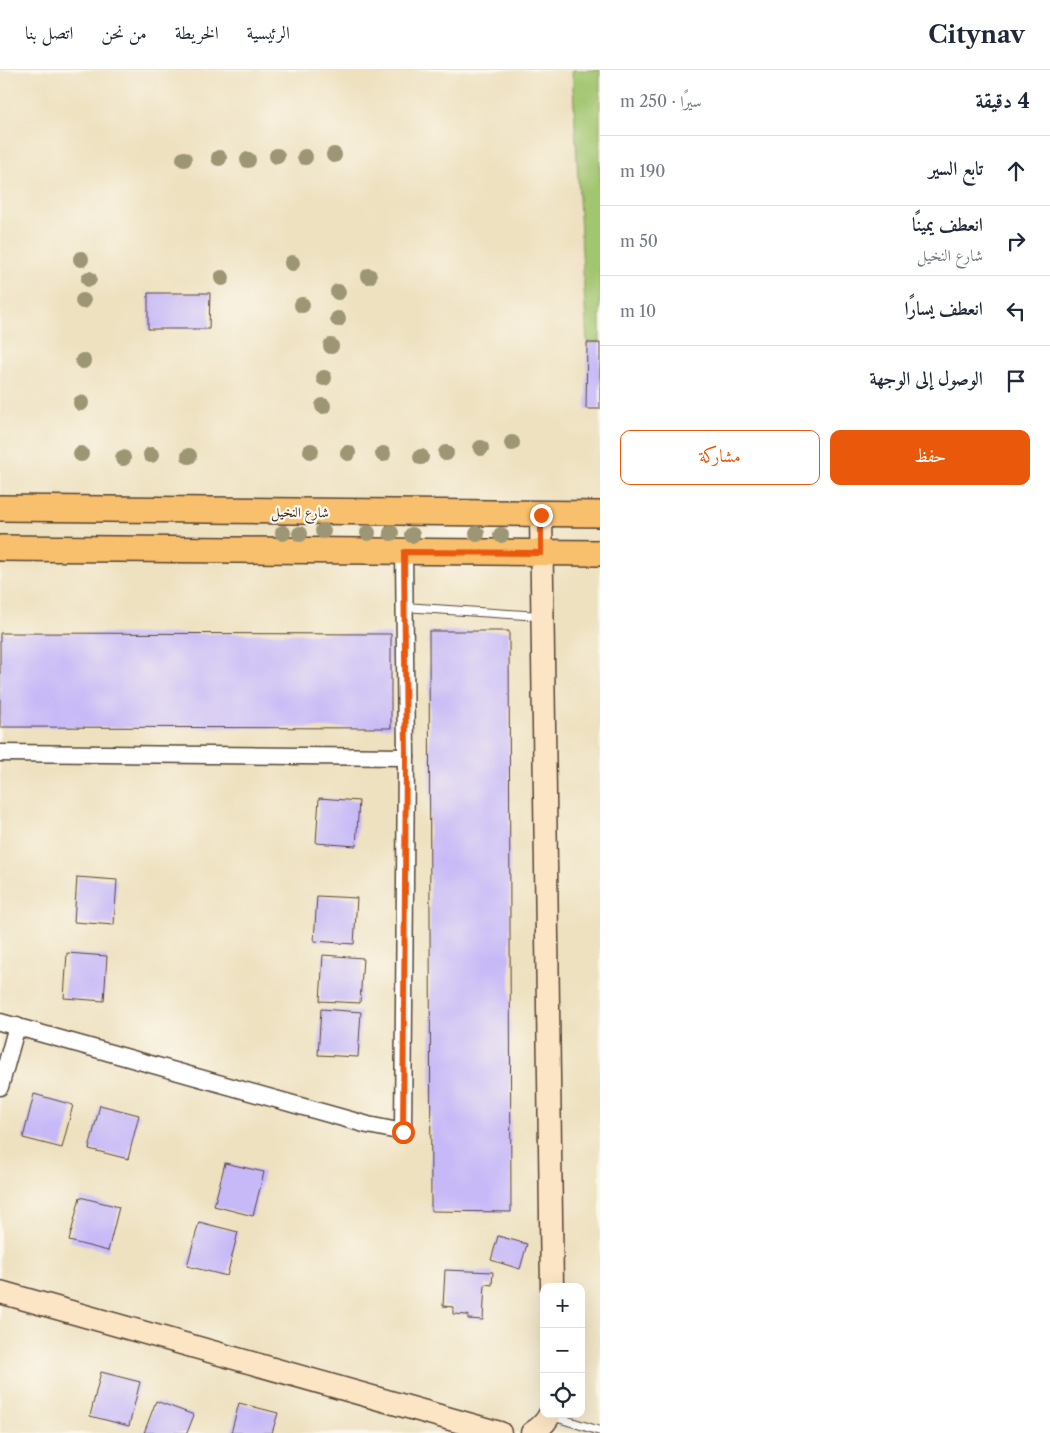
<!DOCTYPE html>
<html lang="ar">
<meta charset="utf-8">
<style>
body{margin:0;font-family:"Libre Caslon Text",Amiri,serif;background:#f6f6f7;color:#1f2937;direction:rtl}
.controls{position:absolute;right:15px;bottom:15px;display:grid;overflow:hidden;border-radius:10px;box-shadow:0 5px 20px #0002}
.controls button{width:45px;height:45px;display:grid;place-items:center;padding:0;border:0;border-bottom:1px solid #e0e1e3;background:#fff;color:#1f2937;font:25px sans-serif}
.stop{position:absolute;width:15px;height:15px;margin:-11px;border:4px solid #ea580c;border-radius:50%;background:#fff}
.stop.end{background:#ea580c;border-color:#fff;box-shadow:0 1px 5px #0008}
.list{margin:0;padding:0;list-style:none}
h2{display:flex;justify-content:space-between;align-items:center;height:65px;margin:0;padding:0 20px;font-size:21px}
h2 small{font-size:16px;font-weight:400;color:#747a83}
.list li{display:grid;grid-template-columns:32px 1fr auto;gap:15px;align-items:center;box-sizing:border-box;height:70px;padding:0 20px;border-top:1px solid #e0e1e3}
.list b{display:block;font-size:19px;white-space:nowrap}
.list p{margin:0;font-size:16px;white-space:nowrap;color:#747a83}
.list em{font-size:16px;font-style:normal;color:#747a83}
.actions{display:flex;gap:10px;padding:15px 20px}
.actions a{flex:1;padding:11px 0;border:1px solid #ea580c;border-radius:10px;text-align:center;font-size:18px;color:#ea580c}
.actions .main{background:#ea580c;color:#fff}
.icon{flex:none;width:28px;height:28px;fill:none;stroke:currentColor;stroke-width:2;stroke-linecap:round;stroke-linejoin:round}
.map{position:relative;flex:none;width:600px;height:1363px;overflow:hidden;direction:ltr}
header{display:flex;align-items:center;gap:30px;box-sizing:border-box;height:70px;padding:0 25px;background:#fff;border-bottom:1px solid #e0e1e3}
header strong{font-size:24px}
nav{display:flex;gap:28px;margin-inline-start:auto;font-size:18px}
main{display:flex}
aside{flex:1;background:#fff}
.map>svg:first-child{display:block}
.green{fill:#a2c670;stroke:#6e7847}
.building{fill:#c7b9f7}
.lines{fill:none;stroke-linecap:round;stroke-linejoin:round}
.lane-casing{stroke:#564536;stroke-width:10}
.street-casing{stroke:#564536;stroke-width:19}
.secondary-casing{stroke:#564536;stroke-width:25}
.primary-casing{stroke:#564536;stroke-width:28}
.lane{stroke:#fff;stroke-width:8}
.street{stroke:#fff;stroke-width:16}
.secondary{stroke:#fce5c4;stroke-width:22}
.primary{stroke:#f8bf6c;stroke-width:25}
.tree{fill:#9d9675}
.route{stroke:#ea580c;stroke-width:6}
.labels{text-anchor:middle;stroke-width:4.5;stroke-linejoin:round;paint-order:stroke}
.street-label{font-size:14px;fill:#3b2a1e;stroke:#fbf7ec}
</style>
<header>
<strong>Citynav</strong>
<nav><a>الرئيسية</a><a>الخريطة</a><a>من نحن</a><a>اتصل بنا</a></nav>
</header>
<main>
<aside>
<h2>4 دقيقة<small>سيرًا · 250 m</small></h2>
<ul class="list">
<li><svg class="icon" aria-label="ahead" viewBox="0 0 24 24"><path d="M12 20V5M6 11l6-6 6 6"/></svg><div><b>تابع السير</b></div><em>190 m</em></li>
<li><svg class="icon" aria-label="right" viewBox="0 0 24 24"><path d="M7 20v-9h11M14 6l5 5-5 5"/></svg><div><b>انعطف يمينًا</b><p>شارع النخيل</p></div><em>50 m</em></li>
<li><svg class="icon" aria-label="left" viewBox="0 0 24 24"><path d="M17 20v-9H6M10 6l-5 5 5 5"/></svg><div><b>انعطف يسارًا</b></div><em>10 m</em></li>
<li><svg class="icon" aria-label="arrive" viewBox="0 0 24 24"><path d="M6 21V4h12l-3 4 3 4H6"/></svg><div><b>الوصول إلى الوجهة</b></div></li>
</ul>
<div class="actions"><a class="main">حفظ</a><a>مشاركة</a></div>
</aside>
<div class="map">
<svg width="600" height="1363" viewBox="0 0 600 1363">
<rect width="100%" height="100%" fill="#fbf7ec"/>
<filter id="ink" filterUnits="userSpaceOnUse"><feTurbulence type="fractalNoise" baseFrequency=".02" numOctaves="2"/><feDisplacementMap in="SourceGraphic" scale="10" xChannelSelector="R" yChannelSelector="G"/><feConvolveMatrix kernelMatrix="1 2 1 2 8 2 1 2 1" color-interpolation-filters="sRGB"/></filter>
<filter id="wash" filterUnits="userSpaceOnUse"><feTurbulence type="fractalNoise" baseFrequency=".0096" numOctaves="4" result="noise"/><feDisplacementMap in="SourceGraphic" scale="20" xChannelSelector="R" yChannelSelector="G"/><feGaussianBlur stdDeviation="1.12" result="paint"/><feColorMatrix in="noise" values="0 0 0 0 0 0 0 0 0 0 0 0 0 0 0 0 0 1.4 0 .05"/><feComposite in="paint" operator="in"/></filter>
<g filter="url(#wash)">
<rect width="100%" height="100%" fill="#eee1c0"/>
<polygon class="green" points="572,0 600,0 600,273 587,273"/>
<g id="blocks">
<g class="building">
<polygon points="148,223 210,223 209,259 148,259"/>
<polygon points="587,273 600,273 600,339 586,339"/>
<polygon points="429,561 509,561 511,1142 431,1141"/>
<polygon points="0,563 391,564 391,658 0,657"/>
<polygon points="319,728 359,731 356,776 316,773"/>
<polygon points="77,807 117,810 114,855 74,852"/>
<polygon points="317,826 357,828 354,874 314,871"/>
<polygon points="67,883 107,886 104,931 64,928"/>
<polygon points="323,885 363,888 360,933 320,931"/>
<polygon points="321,939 361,942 358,987 318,985"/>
<polygon points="34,1024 73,1035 62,1078 23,1068"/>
<polygon points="100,1035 139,1045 128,1089 89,1079"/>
<polygon points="225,1093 264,1102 253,1146 214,1136"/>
<polygon points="80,1127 119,1137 108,1181 69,1171"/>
<polygon points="199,1152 238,1162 227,1206 187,1196"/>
<polygon points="498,1166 527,1174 520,1199 491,1190"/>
<polygon points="445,1200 493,1202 492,1215 485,1214 483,1250 468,1249 468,1245 453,1244 453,1237 443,1236"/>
<polygon points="101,1302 140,1312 129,1356 90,1346"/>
<polygon points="156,1331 194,1345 187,1363 144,1363"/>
<polygon points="239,1333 278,1343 272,1363 231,1363"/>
</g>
</g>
</g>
<g filter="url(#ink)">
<use href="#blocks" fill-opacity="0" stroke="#564536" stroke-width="1"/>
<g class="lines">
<g class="lane-casing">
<g id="lane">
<polyline points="404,537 540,546"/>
<polyline points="552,1346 600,1361"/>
</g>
</g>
<g class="street-casing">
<g id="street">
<polyline points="0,683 406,687 404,482"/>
<polyline points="0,952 368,1055 403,1062 406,687"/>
<polyline points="0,1017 17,956"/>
</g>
</g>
<g class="secondary-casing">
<g id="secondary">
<polyline points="541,445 552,1217"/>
<polyline points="0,1222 500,1363"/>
<path d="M 532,1363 C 540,1358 546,1353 550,1344"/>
</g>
</g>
<g class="primary-casing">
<g id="primary">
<polyline points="0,438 600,444"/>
<polyline points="0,478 600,483"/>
</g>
</g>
<use href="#lane" class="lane"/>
<use href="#street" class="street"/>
<use href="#secondary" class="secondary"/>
<use href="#primary" class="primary"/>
</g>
<g class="tree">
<circle cx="334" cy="85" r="8"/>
<circle cx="277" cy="86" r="8"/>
<circle cx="305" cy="87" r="8"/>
<circle cx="219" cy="88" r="8"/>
<circle cx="184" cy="89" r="8"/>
<circle cx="248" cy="90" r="8"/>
<circle cx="81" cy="189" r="8"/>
<circle cx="292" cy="193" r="8"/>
<circle cx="369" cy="206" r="8"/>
<circle cx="222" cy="208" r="8"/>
<circle cx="89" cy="209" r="8"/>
<circle cx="338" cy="222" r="8"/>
<circle cx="83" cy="231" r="8"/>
<circle cx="302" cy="235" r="8"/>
<circle cx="338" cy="249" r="8"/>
<circle cx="331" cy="276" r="8"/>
<circle cx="83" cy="291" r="8"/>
<circle cx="324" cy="308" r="8"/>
<circle cx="81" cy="333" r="8"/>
<circle cx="323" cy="336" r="8"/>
<circle cx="512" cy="373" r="8"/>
<circle cx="481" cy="378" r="8"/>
<circle cx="311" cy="381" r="8"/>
<circle cx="348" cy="383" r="8"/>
<circle cx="446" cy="383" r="8"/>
<circle cx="81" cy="384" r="8"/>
<circle cx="383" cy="384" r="8"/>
<circle cx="151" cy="385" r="8"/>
<circle cx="189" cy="386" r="8"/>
<circle cx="421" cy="387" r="8"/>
<circle cx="123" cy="388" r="8"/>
<circle cx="323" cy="461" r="8"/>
<circle cx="283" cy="463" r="8"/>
<circle cx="368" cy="463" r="8"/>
<circle cx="391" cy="463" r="8"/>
<circle cx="300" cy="464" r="8"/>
<circle cx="477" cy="464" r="8"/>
<circle cx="412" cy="465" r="8"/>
<circle cx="501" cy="465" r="8"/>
</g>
</g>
<g class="lines" filter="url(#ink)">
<polyline class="route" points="403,1062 406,688 404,482 541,483 541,445"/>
</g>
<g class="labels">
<g class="street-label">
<text transform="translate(300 442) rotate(1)" y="5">شارع النخيل</text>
</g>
</g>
</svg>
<div class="controls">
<button>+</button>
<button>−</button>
<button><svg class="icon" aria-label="locate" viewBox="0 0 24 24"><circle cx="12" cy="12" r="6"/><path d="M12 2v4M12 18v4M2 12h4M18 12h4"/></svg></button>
</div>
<div class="stop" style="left:403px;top:1062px"></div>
<div class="stop end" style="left:541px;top:445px"></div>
</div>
</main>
